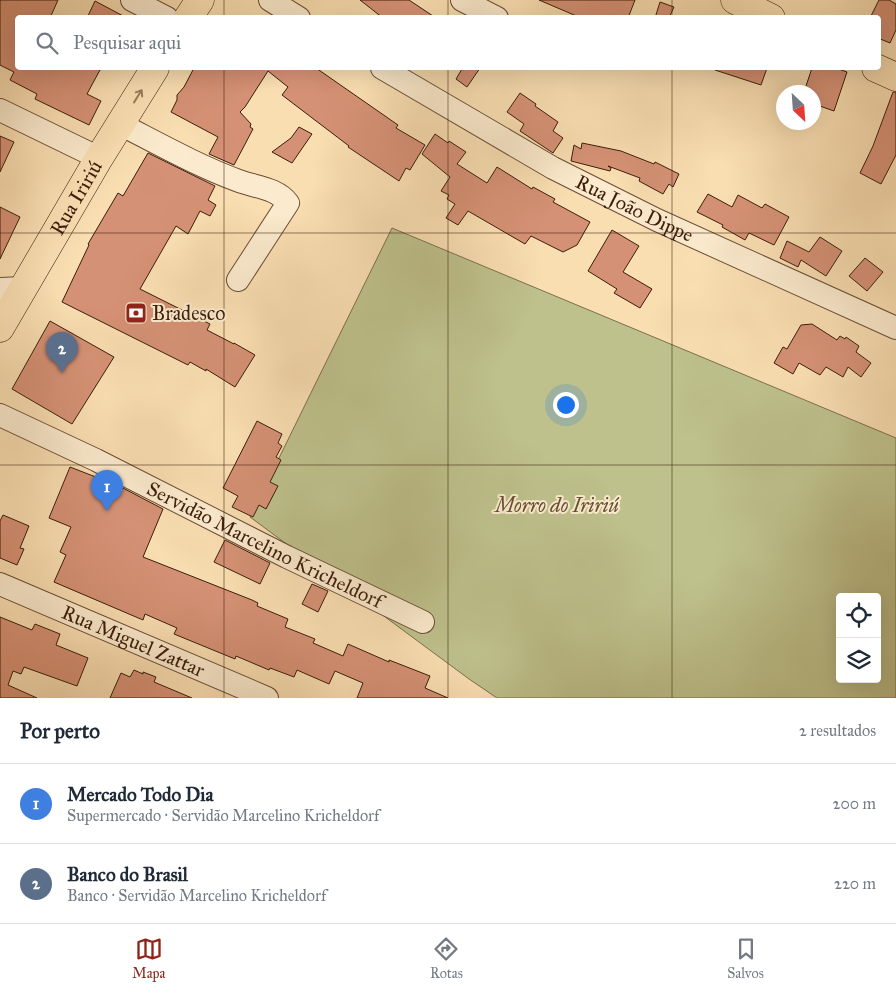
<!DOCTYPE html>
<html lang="pt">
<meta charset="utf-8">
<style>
body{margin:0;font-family:"IM FELL Great Primer",serif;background:#f6f6f7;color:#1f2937}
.controls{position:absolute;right:15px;bottom:15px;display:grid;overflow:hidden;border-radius:5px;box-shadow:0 5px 20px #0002}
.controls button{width:45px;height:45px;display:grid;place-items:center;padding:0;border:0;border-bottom:1px solid #e0e1e3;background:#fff;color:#1f2937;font:25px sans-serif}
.compass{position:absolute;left:776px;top:85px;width:45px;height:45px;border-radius:50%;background:#fff;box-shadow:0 5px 20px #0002;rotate:155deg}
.you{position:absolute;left:565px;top:404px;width:18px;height:18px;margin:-12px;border:4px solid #fff;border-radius:50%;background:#1a73e8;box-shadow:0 0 0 8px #1a73e833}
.badge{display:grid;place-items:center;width:32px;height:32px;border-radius:50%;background:#8f2418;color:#fff;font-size:16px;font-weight:700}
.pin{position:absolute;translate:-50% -41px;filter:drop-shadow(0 1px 2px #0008)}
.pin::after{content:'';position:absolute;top:26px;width:18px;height:15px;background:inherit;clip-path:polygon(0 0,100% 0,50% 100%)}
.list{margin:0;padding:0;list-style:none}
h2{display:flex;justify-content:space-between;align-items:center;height:65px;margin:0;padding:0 20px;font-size:21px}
h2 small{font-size:16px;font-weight:400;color:#747a83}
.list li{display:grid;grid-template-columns:32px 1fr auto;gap:15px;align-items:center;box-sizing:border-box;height:80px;padding:0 20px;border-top:1px solid #e0e1e3}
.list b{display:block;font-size:19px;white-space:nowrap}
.list p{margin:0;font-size:16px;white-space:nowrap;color:#747a83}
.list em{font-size:16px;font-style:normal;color:#747a83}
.icon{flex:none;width:28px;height:28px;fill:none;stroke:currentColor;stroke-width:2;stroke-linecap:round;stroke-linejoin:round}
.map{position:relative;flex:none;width:896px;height:698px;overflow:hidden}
.search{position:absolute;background:#fff;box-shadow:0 5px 20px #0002;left:15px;right:15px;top:15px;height:55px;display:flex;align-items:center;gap:12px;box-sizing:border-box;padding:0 18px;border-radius:5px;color:#747a83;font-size:19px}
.sheet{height:225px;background:#fff}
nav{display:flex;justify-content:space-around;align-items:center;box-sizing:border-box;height:70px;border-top:1px solid #e0e1e3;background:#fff;font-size:14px;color:#747a83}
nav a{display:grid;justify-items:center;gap:2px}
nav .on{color:#8f2418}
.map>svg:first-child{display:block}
.green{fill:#bec18c;stroke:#7d6f4c;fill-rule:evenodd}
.building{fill:#d59175;stroke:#3c1d0b}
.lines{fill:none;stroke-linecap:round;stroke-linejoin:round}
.minor-casing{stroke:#6b4d35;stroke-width:24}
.major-casing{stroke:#3c1d0b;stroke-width:29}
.minor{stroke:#fbeacd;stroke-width:22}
.major{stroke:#f9deb2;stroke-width:28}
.oneway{stroke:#9a7e5e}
.grid{fill:none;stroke:#3c1d0b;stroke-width:1;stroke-opacity:0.55}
.labels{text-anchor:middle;stroke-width:4;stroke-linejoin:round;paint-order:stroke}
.street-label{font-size:20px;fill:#3c1d0b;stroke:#fbeacd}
.poi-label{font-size:20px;fill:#3c1d0b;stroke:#fbeacd;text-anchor:start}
.park-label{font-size:20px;font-style:italic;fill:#634e32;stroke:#fbeacd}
</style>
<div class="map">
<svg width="896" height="698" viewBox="0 0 896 698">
<rect width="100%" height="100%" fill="#f9deb2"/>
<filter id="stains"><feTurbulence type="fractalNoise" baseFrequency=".004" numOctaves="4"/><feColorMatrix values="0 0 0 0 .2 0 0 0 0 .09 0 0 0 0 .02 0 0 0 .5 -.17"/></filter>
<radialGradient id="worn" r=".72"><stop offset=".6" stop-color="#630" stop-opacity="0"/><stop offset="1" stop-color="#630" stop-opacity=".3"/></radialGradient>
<path class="green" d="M 392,228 L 896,438 L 896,698 L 497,698 L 469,679 L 250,517 ZM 840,597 L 877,597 L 877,679 L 840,679 Z"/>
<g class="building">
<polygon points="0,0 58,0 50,18 18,18 18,68 101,68 87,94 101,101 89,125 35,99 37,94 10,80 14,72 0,65"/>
<polygon points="360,0 409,0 436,18 383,18"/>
<polygon points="539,0 635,0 628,18 581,18"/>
<polygon points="879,0 889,0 896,4 896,30 890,43 878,38 878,18 870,18"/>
<polygon points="95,1 127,18 87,18"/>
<polygon points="660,2 674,7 669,18 655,18"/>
<polygon points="194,68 316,68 398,125 396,128 425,145 410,170 406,168 399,181 348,147 349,146 282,95 288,87 268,71 245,107 240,112 251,124 250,127 253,129 234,165 209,154 218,137 171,112 177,100 177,95 184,87"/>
<polygon points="465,68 480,68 467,87 456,79 462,69 464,70"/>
<polygon points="716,68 767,68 761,85 715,70"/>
<polygon points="812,68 836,68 847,72 834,111 814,104 814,92 804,92"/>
<polygon points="893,92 896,92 896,155 881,184 860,173 873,146"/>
<polygon points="520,93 536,104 535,106 558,122 553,131 563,138 553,153 520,131 524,124 507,112"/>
<polygon points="299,127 312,134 292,163 272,152 291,138"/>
<polygon points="435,134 448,143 449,141 466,152 457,164 487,183 497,167 532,189 533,187 555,199 553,202 590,222 577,245 563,252 531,236 525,244 468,211 458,225 446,218 455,204 447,199 449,195 441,191 450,177 422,154"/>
<polygon points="0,136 14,142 0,172"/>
<polygon points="582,143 621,151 654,164 655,162 679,174 673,187 669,184 663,194 639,181 640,178 608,166 611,168 610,171 571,161 574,145 581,149"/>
<polygon points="148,153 215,186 208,200 216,205 210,216 200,211 188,234 176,226 140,289 210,324 207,330 234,344 234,343 255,355 235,387 206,369 206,371 190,362 188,365 62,302 89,245 88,244 118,193 123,196"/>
<polygon points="708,194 732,207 738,195 762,208 765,204 789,217 774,245 749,233 745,240 722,227 723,225 697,212"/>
<polygon points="0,207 20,217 0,259"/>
<polygon points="612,230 639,246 623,272 652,289 640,308 614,293 617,289 588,271"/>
<polygon points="820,237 842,251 826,276 801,260 798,267 780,258 787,241 809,252"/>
<polygon points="865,258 883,272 867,291 849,276"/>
<polygon points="50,321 114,357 72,424 12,389"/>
<polygon points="812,324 837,340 840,336 845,339 846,337 859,346 856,352 871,363 861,377 848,367 843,377 826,367 820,375 799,363 793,374 774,363 783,347 787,349 801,325"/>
<polygon points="257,421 282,434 278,443 282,446 276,457 281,460 270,482 278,486 266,509 259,505 253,517 232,507 238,496 223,488"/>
<polygon points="70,467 119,486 163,509 143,557 252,600 258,603 257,606 288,619 285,627 315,639 313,643 343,656 348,644 389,662 389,660 430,676 425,688 448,698 357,698 363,683 335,671 329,684 297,670 294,677 270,668 269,670 236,656 235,659 174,634 177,628 145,614 143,620 54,582 66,555 60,552 71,527 49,518"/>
<polygon points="3,515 29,526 20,548 24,549 17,565 0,558 0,521"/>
<polygon points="225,540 270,563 260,584 214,562"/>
<polygon points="312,584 328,591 318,612 302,604"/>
<polygon points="0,617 32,630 35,624 60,634 56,645 88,658 77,686 24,667 21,674 13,671 8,685 37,698 0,698"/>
<polygon points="134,670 143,674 143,672 156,677 154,682 192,698 110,698 121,673 130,677"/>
</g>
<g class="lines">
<g class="minor-casing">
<g id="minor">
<polyline points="132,0 167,18"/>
<polyline points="270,0 299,18"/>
<polyline points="462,0 497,18"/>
<path id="s1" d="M 382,68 L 553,168 L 657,220 L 896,328"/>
<polyline points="0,110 99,158"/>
<path d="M 120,124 C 159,144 198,166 239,181 C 255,187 277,188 288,203 L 238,280"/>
<polyline points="0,289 23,288"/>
<path id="s2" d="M 0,415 L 96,460 L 287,557 L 423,622"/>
<path id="s3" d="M 0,584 L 267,698"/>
</g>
</g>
<g class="major-casing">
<g id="major">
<polyline points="735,0 771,18"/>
<polyline points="188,18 200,0"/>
<polyline points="876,68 896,77"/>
<path id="s4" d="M 0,328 L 99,158 L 155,68"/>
</g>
</g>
<use href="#minor" class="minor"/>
<use href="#major" class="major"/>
</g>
<defs><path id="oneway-shaft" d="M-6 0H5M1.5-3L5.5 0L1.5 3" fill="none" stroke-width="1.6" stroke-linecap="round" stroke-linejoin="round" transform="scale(1.25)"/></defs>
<use class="oneway" href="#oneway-shaft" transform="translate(138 96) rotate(-58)"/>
<path class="grid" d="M 224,0 L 224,18M 448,0 L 448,18M 672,0 L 672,18M 224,68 L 224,698M 448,68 L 448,698M 672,68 L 672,698M 0,233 L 896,233M 0,465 L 896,465"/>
<defs>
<g id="bank-square" transform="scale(1.125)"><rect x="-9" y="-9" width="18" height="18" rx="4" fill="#8f2418" stroke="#fbeacd"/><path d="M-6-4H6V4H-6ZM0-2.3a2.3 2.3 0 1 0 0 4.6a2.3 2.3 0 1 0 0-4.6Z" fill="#fff"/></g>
</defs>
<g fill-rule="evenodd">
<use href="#bank-square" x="136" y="313"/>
</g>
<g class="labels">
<g class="street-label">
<text dy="7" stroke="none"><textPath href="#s4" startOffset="151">Rua Iririú</textPath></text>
<text dy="7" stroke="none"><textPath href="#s1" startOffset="289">Rua João Dippe</textPath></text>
<text dy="7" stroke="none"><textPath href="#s2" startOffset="295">Servidão Marcelino Kricheldorf</textPath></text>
<text dy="7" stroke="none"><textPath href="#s3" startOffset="145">Rua Miguel Zattar</textPath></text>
</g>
<g class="poi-label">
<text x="152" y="320">Bradesco</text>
</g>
<g class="park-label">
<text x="557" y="512">Morro do Iririú</text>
</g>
</g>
<rect width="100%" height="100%" filter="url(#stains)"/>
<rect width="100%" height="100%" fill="url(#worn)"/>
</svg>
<div class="controls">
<button><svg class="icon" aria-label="locate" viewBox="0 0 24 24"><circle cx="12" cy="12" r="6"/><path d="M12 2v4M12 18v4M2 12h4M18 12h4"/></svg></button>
<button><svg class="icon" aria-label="layers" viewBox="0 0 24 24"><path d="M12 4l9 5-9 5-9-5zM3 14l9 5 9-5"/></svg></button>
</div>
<svg class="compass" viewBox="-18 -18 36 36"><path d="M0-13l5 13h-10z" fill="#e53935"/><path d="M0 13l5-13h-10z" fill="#747a83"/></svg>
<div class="you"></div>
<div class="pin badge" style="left:107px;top:511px;background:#3f7fe0">1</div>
<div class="pin badge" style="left:62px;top:373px;background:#5c6f8a">2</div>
<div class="search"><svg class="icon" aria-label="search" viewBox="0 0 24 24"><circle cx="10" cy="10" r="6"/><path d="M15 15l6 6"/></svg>Pesquisar aqui</div>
</div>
<section class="sheet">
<h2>Por perto<small>2 resultados</small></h2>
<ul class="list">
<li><span class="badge" style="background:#3f7fe0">1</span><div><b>Mercado Todo Dia</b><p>Supermercado · Servidão Marcelino Kricheldorf</p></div><em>200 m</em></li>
<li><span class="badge" style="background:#5c6f8a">2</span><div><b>Banco do Brasil</b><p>Banco · Servidão Marcelino Kricheldorf</p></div><em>220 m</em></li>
</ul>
</section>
<nav>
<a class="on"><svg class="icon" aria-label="map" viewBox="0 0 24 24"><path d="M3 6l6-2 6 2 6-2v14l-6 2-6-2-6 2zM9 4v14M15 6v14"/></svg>Mapa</a>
<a><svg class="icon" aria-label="directions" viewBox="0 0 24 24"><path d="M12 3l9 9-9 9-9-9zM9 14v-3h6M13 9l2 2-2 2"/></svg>Rotas</a>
<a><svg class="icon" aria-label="saved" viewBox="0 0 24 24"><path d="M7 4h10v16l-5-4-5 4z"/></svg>Salvos</a>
</nav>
